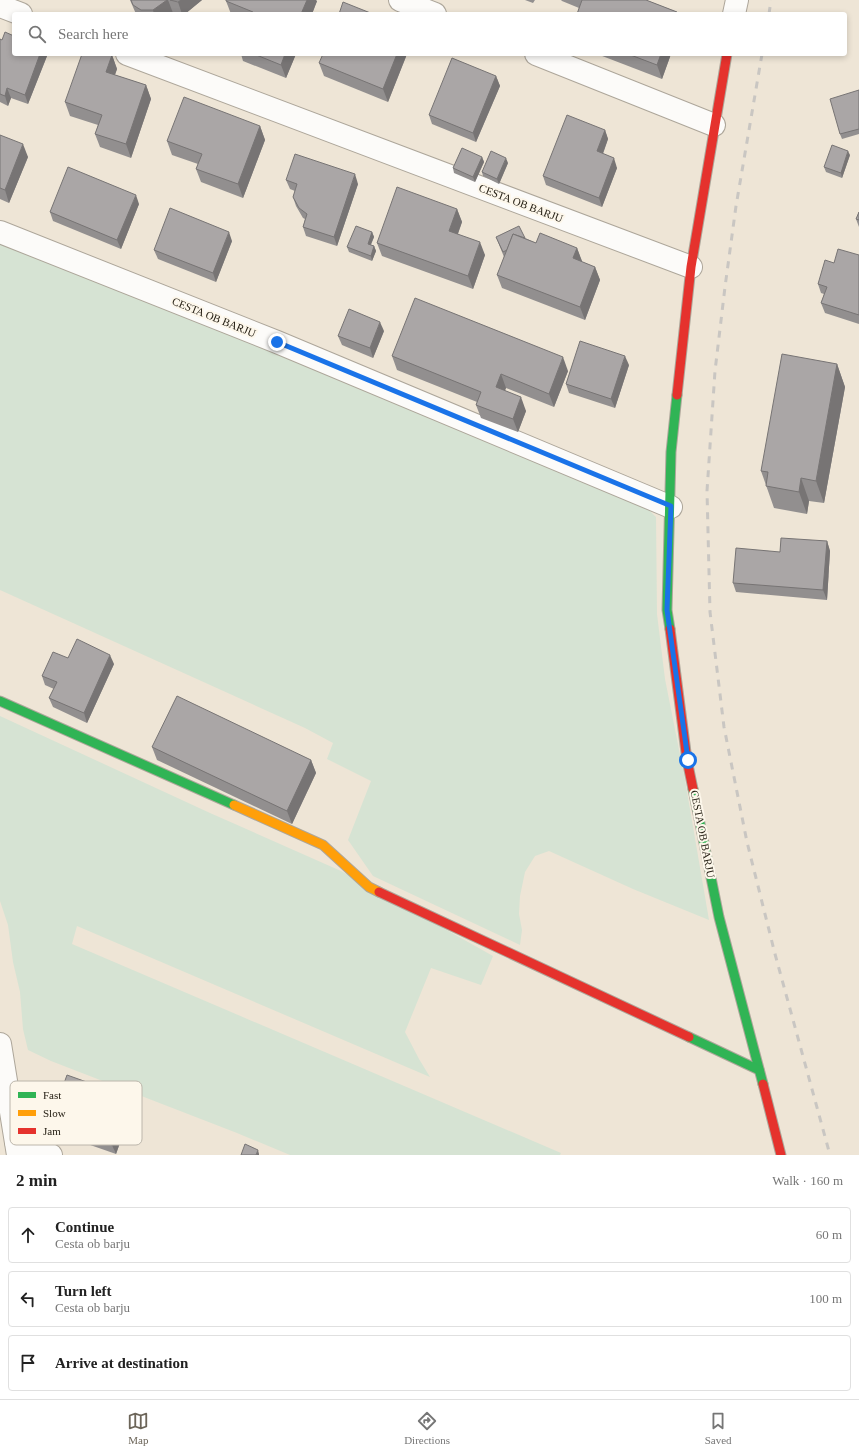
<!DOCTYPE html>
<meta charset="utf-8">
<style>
body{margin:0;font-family:"Times New Roman",serif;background:#f6f6f6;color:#222}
.stop{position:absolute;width:12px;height:12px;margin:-9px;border:3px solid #1a73e8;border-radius:50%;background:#fff}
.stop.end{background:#1a73e8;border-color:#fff;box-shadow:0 1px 4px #0008}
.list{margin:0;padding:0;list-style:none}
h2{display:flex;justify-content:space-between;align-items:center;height:52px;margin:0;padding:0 16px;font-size:17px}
h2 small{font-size:13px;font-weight:400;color:#767676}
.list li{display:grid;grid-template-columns:26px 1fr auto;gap:12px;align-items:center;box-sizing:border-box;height:56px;margin:0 8px 8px;padding:0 8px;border:1px solid #e0e0e0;border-radius:4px}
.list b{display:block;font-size:15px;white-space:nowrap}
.list p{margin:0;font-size:13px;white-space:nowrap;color:#767676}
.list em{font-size:13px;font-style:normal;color:#767676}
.icon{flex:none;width:22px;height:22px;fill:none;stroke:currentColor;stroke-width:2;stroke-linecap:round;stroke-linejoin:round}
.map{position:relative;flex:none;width:859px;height:1155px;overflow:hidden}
.search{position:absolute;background:#fff;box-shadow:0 2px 6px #0003;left:12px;right:12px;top:12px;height:44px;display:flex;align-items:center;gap:10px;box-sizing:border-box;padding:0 14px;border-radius:4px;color:#767676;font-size:15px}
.sheet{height:244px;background:#fff}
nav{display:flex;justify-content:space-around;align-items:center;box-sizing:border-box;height:56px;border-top:1px solid #e0e0e0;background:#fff;font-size:11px;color:#767676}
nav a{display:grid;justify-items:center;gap:2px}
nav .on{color:#6c6559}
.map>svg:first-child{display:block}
.green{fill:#d6e3d3}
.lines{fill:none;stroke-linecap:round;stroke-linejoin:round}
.street-casing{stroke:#ada69a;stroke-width:24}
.fast-casing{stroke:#ada69a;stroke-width:11}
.slow-casing{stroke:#ada69a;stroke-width:11}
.jam-casing{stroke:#ada69a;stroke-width:11}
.street{stroke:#fcfbf9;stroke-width:22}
.fast{stroke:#30b455;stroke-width:9}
.slow{stroke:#ff9f0a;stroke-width:9}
.jam{stroke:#e5322d;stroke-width:9}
.rail{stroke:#c9c6c2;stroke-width:3;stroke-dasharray:7 7;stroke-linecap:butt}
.wall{fill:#928f8f}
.shaded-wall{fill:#777474}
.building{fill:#aaa6a6;stroke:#777474}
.route{stroke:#1a73e8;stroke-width:5}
.labels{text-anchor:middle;stroke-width:4;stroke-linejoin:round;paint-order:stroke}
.street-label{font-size:11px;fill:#262015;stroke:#fdf7eb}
.key{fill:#fdf7eb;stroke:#bcb6ab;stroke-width:1}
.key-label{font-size:11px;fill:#262015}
</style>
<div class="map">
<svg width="859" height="1155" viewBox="0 0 859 1155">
<rect width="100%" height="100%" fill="#eee5d6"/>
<g class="green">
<polygon points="0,243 135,294 644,505 656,517 657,614 665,679 685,780 709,920 633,889 549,851 535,856 525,872 520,896 519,914 522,930 520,945 373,876 348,840 371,781 327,759 333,743 305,728 0,590"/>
<polygon points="0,716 210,813 341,871 493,956 481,985 431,968 405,1032 419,1059 430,1077 77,926 72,944 561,1153 560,1155 290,1155 237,1133 51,1061 28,1050 23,1029 20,992 13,962 8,925 0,901"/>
</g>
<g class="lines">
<g class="street-casing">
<g id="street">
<polyline points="400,0 435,14"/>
<polyline points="0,6 21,14"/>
<polyline points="734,14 737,0"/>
<polyline points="127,54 691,267"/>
<polyline points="536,54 714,125"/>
<polyline points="0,232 277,342 671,507"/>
<polyline points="0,1044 18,1155"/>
<polyline points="16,1142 51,1155"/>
</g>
</g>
<g class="fast-casing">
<g id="fast">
<polyline points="670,629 667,610 671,452 677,395"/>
<polyline points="0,701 234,805"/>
<polyline points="693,789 719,917 763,1084"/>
<polyline points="689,1037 759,1070"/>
</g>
</g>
<g class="slow-casing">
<polyline id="slow" points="234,805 323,845 369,887 379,892"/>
</g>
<g class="jam-casing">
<g id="jam">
<polyline points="677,395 691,267 727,54"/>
<polyline points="670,629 687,760 693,789"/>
<polyline points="379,892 689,1037"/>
<polyline points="763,1084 781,1155"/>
</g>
</g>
<use href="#street" class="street"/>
<use href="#fast" class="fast"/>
<use href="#slow" class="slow"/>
<use href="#jam" class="jam"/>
<g class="rail">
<polyline points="769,14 771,0"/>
<polyline points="762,54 736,206 725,287 715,371 707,491 710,612 724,727 747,842 775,954 830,1155"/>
</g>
</g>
<g class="wall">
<polygon points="130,0 202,0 185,14 177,14 173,13 171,14 136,14"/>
<polygon points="525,0 535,0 533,3"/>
<polygon points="561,0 646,0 677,12 678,14 577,14 579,8 562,1"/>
<polygon points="226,1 317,1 312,14 231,14"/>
<polygon points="0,39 14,54 46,54 47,56 28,104 11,98 8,106 0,102"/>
<polygon points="241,54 296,54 286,78 243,61"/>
<polygon points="407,54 388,102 324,76 319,63"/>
<polygon points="597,54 671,54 662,79"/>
<polygon points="112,55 117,69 115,75 146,85 151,99 131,158 100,147 95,134 98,125 70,116 65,102"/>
<polygon points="496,76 500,86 476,142 432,124 429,115"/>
<polygon points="859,90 859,134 842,139 840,134"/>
<polygon points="260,126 265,140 243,198 201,182 196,169 198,164 172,155 167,141"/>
<polygon points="605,130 608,139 603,154 617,168 602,207 546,185 543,176"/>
<polygon points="0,135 28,157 9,203 0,199"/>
<polygon points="850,155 842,178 826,172 824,167"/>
<polygon points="482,157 484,162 475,182 454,173 453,168"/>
<polygon points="508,163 499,184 483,176 482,172"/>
<polygon points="286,180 358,184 337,246 306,236 303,227 305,219 303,218 296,206 293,197 295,191 290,189"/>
<polygon points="139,204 121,249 53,221 50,212"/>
<polygon points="457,209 462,222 458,234 485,255 473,289 382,256 377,243"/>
<polygon points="859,212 859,227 856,219"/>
<polygon points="372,232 374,237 371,245 374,246 376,251 372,261 349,252 347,247"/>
<polygon points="496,237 525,238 536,243 577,248 582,262 595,267 600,280 585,320 502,288 497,275 504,257"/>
<polygon points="232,241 216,282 158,259 154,250"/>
<polygon points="859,255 859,324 825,313 821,303 824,294 821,293 818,284 834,263"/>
<polygon points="384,331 373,358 342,345 338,336"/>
<polygon points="392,356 568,371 554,407 506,388 505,390 526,411 518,432 481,418 476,405 477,402 397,370"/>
<polygon points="837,364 845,387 824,503 809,501 807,514 774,508 761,471"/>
<polygon points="629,365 615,408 569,393 566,384"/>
<polygon points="827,541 830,551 827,600 736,592 733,583 780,552"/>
<polygon points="68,658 114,664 87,723 53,707 49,698 54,689 45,685 42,676"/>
<polygon points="152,747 311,760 316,773 292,824 157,760"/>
<polygon points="129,1097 133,1106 116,1154 53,1132 50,1122"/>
</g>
<g class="shaded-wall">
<polygon points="167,0 168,0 173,13 171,14 154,14 153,10"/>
<polygon points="181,0 202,0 185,14 182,14 178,2"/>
<polygon points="307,0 316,0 317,1 312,14 301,14"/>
<polygon points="40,54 46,54 47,56 28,104 25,95"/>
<polygon points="285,54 296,54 286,78 281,65"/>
<polygon points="397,54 407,54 388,102 383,89"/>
<polygon points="661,54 671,54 662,79 657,65"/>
<polygon points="112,55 117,69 111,85 106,72"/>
<polygon points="496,76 500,86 476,142 473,133"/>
<polygon points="146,85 151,99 131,158 126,144"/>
<polygon points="7,88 11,98 8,106 5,96"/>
<polygon points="260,126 265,140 243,198 238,184"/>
<polygon points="605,130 608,139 600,161 597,151"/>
<polygon points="23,144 28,157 9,203 5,190"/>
<polygon points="848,151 850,155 842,178 841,173"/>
<polygon points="482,157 484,162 475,182 473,177"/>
<polygon points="506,158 508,163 499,184 497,179"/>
<polygon points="614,158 617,168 602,207 599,198"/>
<polygon points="355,174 358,184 337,246 334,237"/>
<polygon points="136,195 139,204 121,249 117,240"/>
<polygon points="457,209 462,222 454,244 449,231"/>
<polygon points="229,232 232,241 216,282 213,273"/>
<polygon points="372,232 374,237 369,248 368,244"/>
<polygon points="480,242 485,255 473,289 468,276"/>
<polygon points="374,246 376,251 372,261 371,256"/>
<polygon points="577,248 582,261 578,272 573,258"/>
<polygon points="595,267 600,280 585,320 580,307"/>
<polygon points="380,322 384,331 373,358 370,348"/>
<polygon points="625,356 629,365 615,408 611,399"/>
<polygon points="563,357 568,371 554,407 549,394"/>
<polygon points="837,364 845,387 824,503 816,481"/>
<polygon points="501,374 506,388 501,400 496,387"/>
<polygon points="521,397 526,411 518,432 513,419"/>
<polygon points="801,478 809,501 807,514 799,492"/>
<polygon points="827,541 830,551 827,600 823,590"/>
<polygon points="110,655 114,664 87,723 84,713"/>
<polygon points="311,760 316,773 292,824 287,811"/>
<polygon points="129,1097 133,1106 116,1154 112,1145"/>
<polygon points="258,1150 259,1154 259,1155 256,1155"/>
</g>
<g class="building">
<polygon points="131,0 167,0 153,10 141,10 133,5"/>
<polygon points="170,0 181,0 178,2"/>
<polygon points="226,0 307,0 301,14 252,14 253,12 226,1"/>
<polygon points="582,0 646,0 677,12 676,14 577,14"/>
<polygon points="343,2 373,14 339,14"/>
<polygon points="5,32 14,36 14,54 40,54 25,95 7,88 5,96 0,94 0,39 2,40"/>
<polygon points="82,54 108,54 112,55 106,72 146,85 126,144 95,134 102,115 65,102"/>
<polygon points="254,54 285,54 281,65"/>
<polygon points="323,54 397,54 383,89 319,63"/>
<polygon points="628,54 661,54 657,65"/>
<polygon points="452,58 496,76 473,133 429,115"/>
<polygon points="859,90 859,129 840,134 830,99"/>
<polygon points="184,97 260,126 238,184 196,169 202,154 167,141"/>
<polygon points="567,115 605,130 597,151 614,158 599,198 543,176"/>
<polygon points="0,135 23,144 5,190 0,188"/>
<polygon points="832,145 848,151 841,173 824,167"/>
<polygon points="462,148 482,157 473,177 453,168"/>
<polygon points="491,151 506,158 497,179 482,172"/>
<polygon points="295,154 355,174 334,237 303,227 307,214 299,208 293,197 297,184 286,180"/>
<polygon points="68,167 136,195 117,240 50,212"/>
<polygon points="397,187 457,209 449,231 480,242 468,276 377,243"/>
<polygon points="170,208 229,232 213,273 154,250"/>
<polygon points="859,212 859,220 856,219"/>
<polygon points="356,226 372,232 368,244 374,246 371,256 347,247"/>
<polygon points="519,226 525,238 513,234 507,250 503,252 496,237"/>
<polygon points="540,233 577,248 573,258 595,267 580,307 497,275 513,234 536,243"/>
<polygon points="838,249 859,255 859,315 821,303 827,287 818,284 825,260 834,263"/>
<polygon points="415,298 563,357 549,394 501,374 496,387 521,397 513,419 476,405 481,392 392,356"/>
<polygon points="349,309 380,322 370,348 338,336"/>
<polygon points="580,341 625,356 611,399 566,384"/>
<polygon points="782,354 837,364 816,481 801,478 799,492 766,486 768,472 761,471"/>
<polygon points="781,538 827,541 823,590 733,583 736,548 780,552"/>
<polygon points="77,639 110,655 84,713 49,698 57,682 42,676 53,652 68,658"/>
<polygon points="177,696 311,760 287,811 152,747"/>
<polygon points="67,1075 129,1097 112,1145 50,1122"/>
<polygon points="245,1144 258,1150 256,1155 241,1155"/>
</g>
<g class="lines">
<polyline class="route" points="277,342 671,506 667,610 688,760"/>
</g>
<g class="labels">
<g class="street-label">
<text transform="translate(521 203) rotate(21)" y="4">CESTA OB BARJU</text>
<text transform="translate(214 317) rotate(22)" y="4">CESTA OB BARJU</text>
<text transform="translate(703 834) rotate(79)" y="4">CESTA OB BARJU</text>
</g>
</g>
<rect x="10" y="1081" width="132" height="64" rx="6" class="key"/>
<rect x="18" y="1092" width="18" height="6" fill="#30b455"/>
<rect x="18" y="1110" width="18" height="6" fill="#ff9f0a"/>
<rect x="18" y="1128" width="18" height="6" fill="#e5322d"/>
<g class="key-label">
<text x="43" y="1099">Fast</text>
<text x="43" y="1117">Slow</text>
<text x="43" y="1135">Jam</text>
</g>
</svg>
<div class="stop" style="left:688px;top:760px"></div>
<div class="stop end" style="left:277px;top:342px"></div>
<div class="search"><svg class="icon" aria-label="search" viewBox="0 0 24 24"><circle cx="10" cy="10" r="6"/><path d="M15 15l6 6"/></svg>Search here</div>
</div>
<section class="sheet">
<h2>2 min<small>Walk · 160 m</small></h2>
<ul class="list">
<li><svg class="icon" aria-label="ahead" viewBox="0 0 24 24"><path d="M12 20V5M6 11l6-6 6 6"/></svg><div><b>Continue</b><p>Cesta ob barju</p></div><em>60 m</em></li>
<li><svg class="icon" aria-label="left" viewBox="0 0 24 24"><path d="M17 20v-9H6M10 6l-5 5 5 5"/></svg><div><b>Turn left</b><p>Cesta ob barju</p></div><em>100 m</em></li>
<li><svg class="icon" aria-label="arrive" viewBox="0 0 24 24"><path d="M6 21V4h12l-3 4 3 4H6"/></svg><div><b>Arrive at destination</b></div></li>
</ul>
</section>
<nav>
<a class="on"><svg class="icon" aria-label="map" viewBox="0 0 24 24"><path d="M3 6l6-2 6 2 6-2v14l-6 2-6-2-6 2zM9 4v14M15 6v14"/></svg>Map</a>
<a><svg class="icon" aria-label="directions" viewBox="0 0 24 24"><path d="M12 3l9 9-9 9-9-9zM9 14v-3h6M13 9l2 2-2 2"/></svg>Directions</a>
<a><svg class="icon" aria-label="saved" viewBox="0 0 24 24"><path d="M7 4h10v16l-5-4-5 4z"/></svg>Saved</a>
</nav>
